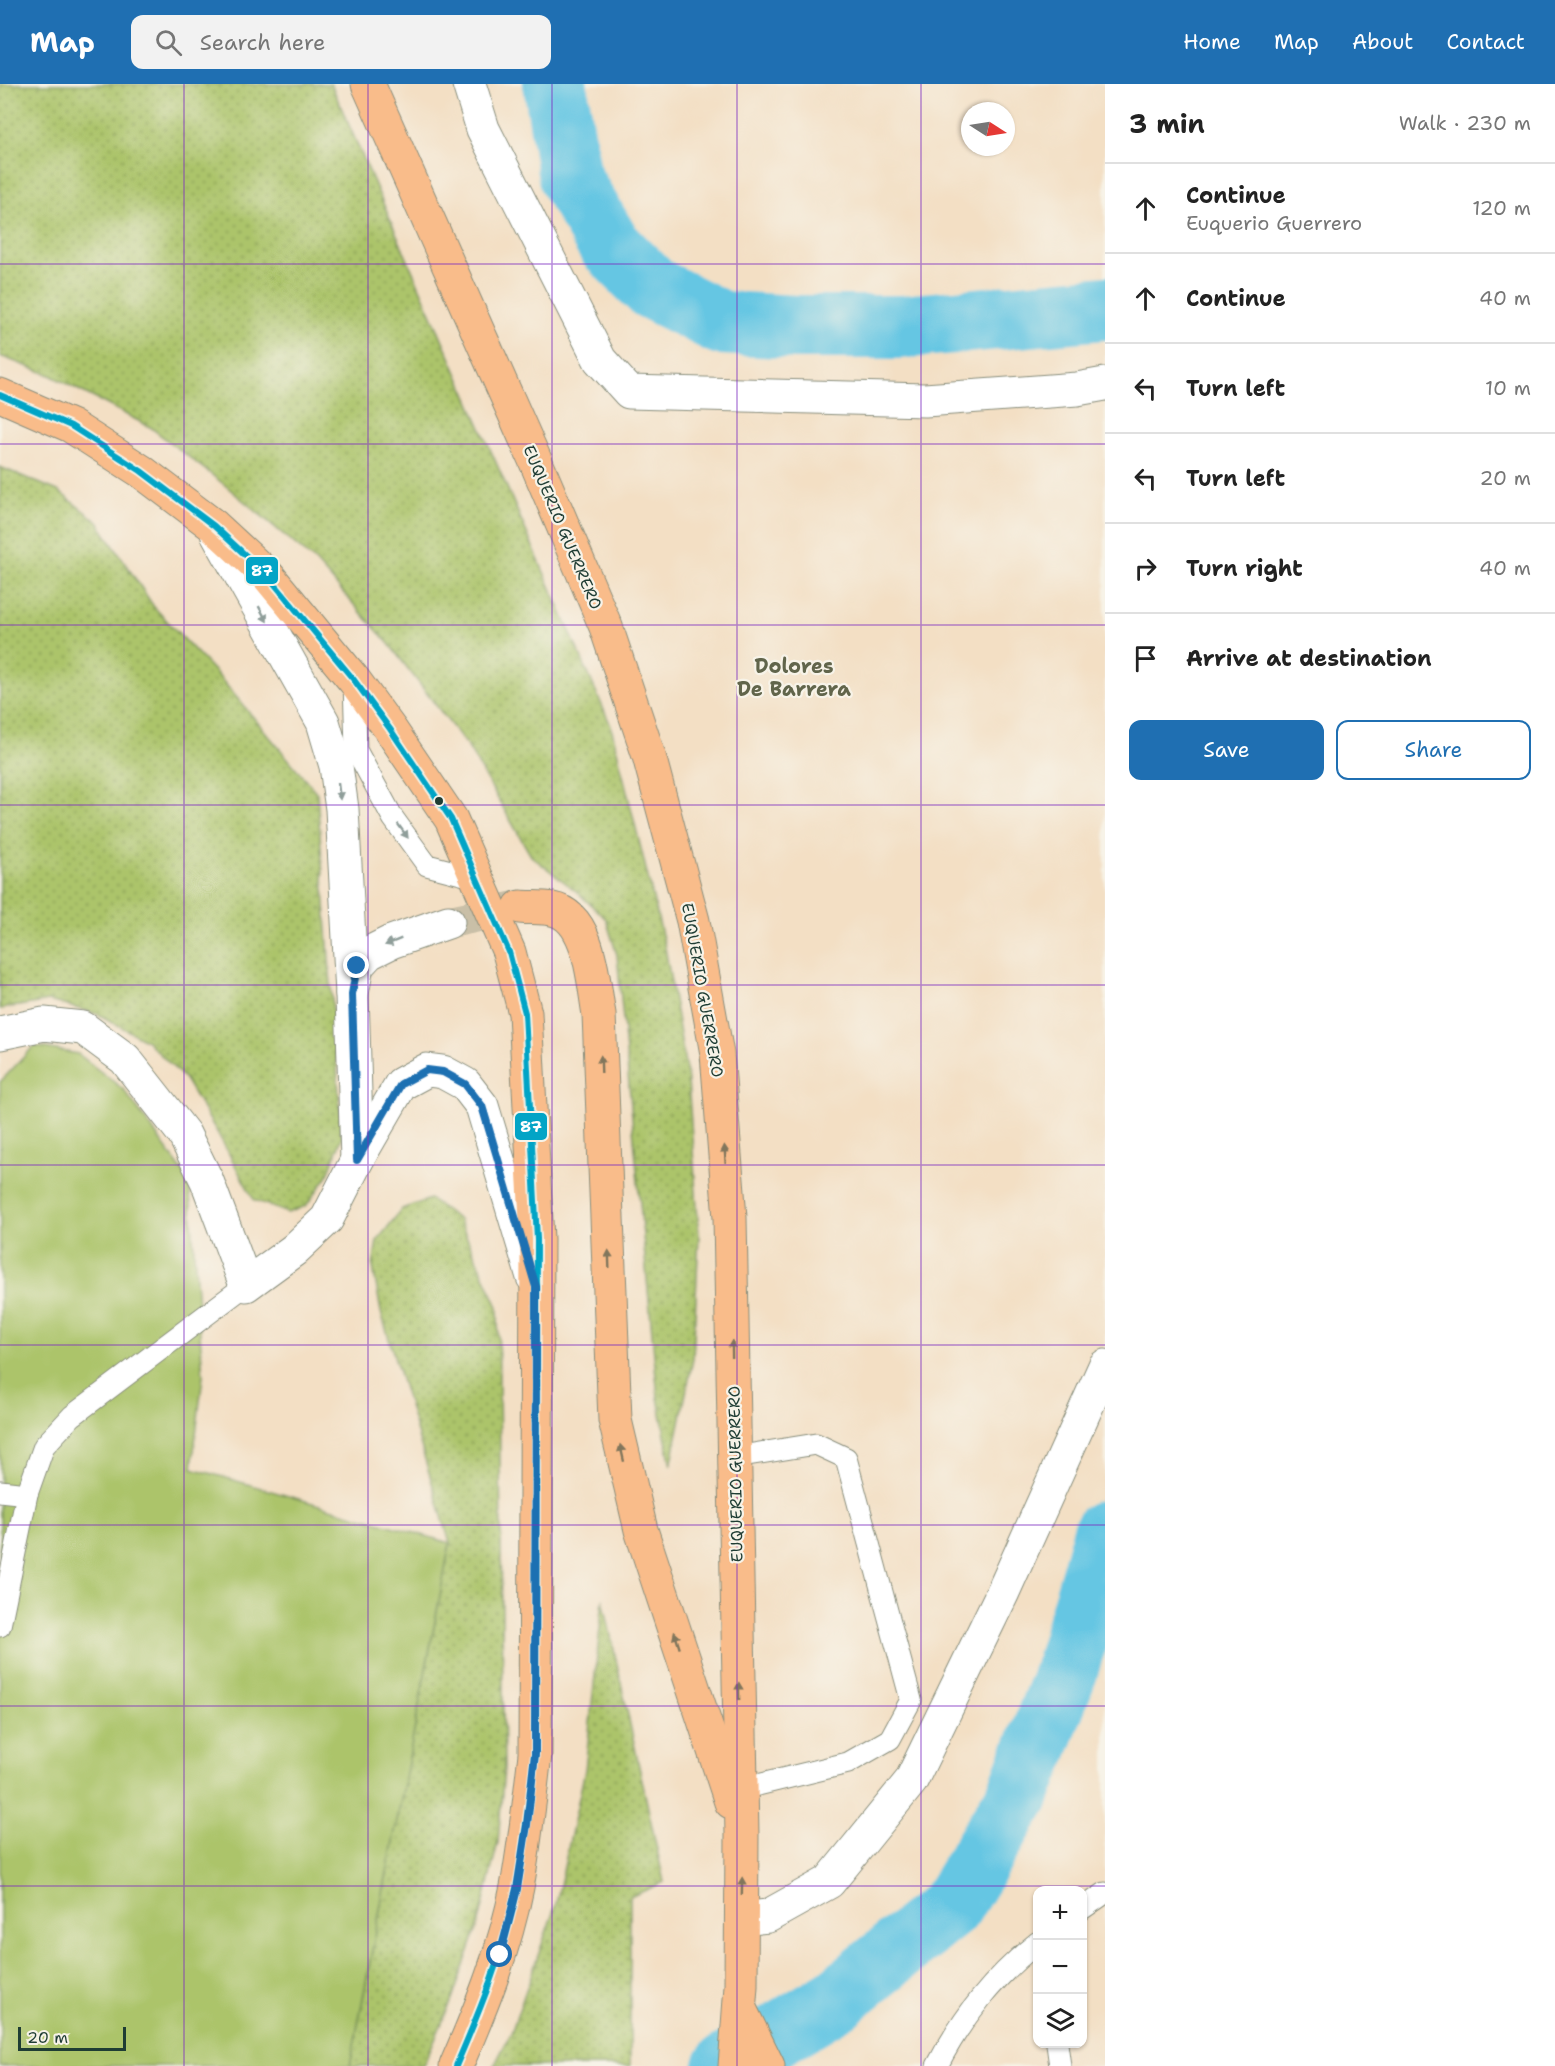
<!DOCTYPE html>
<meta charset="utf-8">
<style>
body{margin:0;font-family:"Shantell Sans",sans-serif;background:#f2f2f2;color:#222}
.controls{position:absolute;right:18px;bottom:18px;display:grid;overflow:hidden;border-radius:12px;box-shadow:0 2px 4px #0004}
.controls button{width:54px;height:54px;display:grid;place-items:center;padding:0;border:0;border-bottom:2px solid #e0e0e0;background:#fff;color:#222;font:30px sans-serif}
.compass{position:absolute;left:961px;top:18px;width:54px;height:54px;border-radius:50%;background:#fff;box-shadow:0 2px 4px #0004;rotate:102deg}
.scale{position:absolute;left:18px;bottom:15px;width:108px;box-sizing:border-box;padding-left:6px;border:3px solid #1f3d34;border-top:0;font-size:16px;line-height:21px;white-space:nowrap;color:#1f3d34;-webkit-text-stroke:4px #f7f3e8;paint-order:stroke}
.stop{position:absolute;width:18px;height:18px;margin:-14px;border:4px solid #1f6fb2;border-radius:50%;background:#fff}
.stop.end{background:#1f6fb2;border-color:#fff;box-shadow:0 2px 6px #0008}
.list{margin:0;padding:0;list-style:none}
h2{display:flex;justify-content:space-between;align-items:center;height:78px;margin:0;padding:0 24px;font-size:26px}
h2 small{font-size:20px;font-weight:400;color:#767676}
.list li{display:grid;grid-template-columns:39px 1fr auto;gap:18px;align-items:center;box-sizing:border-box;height:90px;padding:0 24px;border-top:2px solid #e0e0e0}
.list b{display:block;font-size:22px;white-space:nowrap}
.list p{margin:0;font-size:20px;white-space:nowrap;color:#767676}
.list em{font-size:20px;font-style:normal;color:#767676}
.actions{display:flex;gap:12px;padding:18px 24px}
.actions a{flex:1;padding:14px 0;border:2px solid #1f6fb2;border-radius:12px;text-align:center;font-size:21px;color:#1f6fb2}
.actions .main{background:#1f6fb2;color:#fff}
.icon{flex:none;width:33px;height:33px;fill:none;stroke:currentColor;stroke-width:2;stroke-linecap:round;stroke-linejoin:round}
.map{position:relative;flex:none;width:1105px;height:1982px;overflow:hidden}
header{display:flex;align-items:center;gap:36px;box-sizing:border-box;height:84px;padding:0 30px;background:#1f6fb2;color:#fff}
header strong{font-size:28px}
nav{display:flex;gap:33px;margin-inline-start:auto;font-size:21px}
.search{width:420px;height:54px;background:#f2f2f2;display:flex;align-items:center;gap:15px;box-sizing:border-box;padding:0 21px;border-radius:12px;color:#767676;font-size:22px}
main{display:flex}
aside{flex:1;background:#fff}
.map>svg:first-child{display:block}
.grass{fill:url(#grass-dots);stroke:#66804f;stroke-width:1.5}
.pitch{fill:#acc46a;stroke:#66804f;stroke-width:1.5}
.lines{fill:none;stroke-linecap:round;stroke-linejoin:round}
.river{stroke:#65c6e3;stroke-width:64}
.primary-tunnel{stroke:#c9bfa7;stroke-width:33;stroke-dasharray:33 16;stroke-linecap:butt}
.lane-casing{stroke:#898e7c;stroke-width:23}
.street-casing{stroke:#898e7c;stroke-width:35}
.primary-casing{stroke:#898e7c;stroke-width:35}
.lane{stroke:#fff;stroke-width:21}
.street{stroke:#fff;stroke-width:33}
.primary{stroke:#f9bc8a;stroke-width:33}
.bus-1-casing{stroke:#f7f3e8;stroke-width:10}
.bus-1{stroke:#02a4c6;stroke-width:6}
.oneway{fill:#8f9e9a}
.oneway2{fill:#81765b}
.route{stroke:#1f6fb2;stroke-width:8}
.grid{fill:none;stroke:#7b2cbf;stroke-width:1.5;stroke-opacity:0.55}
.bus-dot{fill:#1f3d34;stroke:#f7f3e8;stroke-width:2}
.labels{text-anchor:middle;stroke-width:4.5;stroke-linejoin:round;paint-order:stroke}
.street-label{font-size:16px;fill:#1f3d34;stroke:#f7f3e8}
.quarter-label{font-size:20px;font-weight:bold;fill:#61654b;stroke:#f7f3e8}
.line-badge{stroke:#f7f3e8;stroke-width:2}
.badge-label{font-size:16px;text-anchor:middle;font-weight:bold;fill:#fff}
</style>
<header>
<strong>Map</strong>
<div class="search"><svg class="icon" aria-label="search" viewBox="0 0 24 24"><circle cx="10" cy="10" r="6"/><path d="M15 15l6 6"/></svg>Search here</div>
<nav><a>Home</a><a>Map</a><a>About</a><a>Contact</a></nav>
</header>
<main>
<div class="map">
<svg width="1105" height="1982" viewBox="0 0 1105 1982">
<defs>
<pattern id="grass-dots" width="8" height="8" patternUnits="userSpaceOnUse" patternTransform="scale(1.5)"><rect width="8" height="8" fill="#acc46a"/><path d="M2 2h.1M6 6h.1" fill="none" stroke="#8ba058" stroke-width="1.8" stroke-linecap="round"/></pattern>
</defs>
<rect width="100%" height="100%" fill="#f7f3e8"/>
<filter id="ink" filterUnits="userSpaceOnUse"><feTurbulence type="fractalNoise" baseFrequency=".0167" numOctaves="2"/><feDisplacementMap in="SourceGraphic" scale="12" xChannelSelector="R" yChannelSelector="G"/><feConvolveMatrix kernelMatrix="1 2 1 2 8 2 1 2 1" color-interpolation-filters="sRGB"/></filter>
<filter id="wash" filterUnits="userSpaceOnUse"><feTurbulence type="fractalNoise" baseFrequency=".008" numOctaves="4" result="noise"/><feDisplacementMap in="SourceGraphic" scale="24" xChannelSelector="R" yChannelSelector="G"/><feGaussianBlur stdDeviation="1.35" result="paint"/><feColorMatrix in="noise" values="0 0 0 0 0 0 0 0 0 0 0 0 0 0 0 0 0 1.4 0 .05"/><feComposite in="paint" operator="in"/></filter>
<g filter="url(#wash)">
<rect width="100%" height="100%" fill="#f3dfc4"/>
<g class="grass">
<polygon points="0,0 331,0 611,642 665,863 688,997 699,1151 693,1275 671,1382 658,1314 617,871 606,835 576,807 531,772 468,663 389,560 315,477 226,402 150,343 50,291 0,272"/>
<polygon points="0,383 58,407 98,438 154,523 216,589 317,709 342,1053 327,1093 306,1122 288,1129 254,1116 217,1048 185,995 147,957 98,930 49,917 0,925"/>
<polygon points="430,1115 459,1136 498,1223 504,1684 498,1758 479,1838 452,1916 423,1982 350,1982 450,1459 381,1228 373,1183 377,1157 402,1125"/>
<polygon points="603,1515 664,1798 630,1813 630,1982 494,1982 511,1949 556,1820 585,1686"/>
</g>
<polygon class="pitch" points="34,962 78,970 124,1006 189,1096 203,1292 192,1384 450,1459 350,1982 0,1982 0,998"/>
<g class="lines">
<g class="river">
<polyline points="555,0 570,94 609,161 652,204 721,239 797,243 901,243 1105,224"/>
<polyline points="725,1982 837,1915 951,1822 1019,1710 1066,1587 1105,1448"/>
</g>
</g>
</g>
<g filter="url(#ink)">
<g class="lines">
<polyline class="primary-tunnel" points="448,838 518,823"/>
<g class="lane-casing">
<g id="lane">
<polyline points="354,597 356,666 393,734 427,781 477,794"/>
<polyline points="735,1373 816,1360 846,1374 911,1616 890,1655 848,1679 741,1705"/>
<polyline points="0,1407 27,1410"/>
<polyline points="0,1542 27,1410 44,1362 72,1332 246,1201"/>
<polyline points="1082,1825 1105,1809"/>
<polyline points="1057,1960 1060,1982"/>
<path d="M 937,1982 C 963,1932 994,1893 1038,1858"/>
</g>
</g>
<g class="street-casing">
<g id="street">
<polyline points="469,0 483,45 600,276 629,308 925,316 1077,305 1105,300"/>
<polyline points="217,449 323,638 336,682 342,725 352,910"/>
<polyline points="0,949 44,940 83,944 125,975 184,1050 207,1097 246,1201 294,1166 327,1135 357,1076 401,1000 427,986 443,988 465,1000 482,1022 533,1193"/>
<polyline points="357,1076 352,910 357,882 369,869 391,858 448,838"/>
<polyline points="742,1835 768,1832 829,1798 911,1697 1003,1508 1105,1282"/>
</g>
</g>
<g class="primary-casing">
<g id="primary">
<polyline points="368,0 535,376 606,543 649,672 693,837 717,970 730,1134 742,1751 741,1902 735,1982"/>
<path d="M 0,311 L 71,342 L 141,387 L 214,442 L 268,492 L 354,596 L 390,645 L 451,735 L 509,868 L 525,929 L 537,1155 L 535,1670 C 530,1714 525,1759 517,1803 C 505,1865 481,1924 456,1982"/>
<path d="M 520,823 C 530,824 542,823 552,825 C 591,832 593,899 599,930 L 615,1336 L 641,1446 L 731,1718"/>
<polyline points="741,1927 768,1982"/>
</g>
</g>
<use href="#lane" class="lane"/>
<use href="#street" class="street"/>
<use href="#primary" class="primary"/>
<g class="bus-1-casing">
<path id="bus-1" d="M 0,311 L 71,342 L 141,387 L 214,442 L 268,492 L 354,596 L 390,645 L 451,735 L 509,868 L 525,929 L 537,1155 L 535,1670 C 530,1714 525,1759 517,1803 C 505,1865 481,1924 456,1982"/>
</g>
<use href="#bus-1" class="bus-1"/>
</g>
<defs><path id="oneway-solid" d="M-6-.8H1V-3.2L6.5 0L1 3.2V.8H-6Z" transform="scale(1.5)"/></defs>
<g class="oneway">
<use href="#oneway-solid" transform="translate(263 530) rotate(61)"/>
<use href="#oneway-solid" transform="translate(339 707) rotate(83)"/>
<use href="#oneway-solid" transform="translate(403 747) rotate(54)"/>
<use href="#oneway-solid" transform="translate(393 858) rotate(158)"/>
</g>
<g class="oneway2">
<use href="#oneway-solid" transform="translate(601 980) rotate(-92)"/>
<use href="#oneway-solid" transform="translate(725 1070) rotate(-94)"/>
<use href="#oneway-solid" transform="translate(609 1175) rotate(-92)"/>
<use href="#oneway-solid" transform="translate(732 1265) rotate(-91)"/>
<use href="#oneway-solid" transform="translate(622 1369) rotate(-103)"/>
<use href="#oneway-solid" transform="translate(677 1556) rotate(-108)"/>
<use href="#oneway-solid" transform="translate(739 1607) rotate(-91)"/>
<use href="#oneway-solid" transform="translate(742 1802) rotate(-89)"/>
</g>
</g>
<g class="lines" filter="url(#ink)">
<polyline class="route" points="357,882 352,910 357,1076 401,1000 427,986 443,988 465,1000 482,1022 536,1203 535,1670 527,1741 517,1805 500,1871"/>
</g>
<path class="grid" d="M 184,0 L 184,1982M 368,0 L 368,1982M 552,0 L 552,1982M 737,0 L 737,1982M 921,0 L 921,1982M 0,180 L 1105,180M 0,360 L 1105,360M 0,541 L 1105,541M 0,721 L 1105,721M 0,901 L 1105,901M 0,1081 L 1105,1081M 0,1261 L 1105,1261M 0,1441 L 1105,1441M 0,1622 L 1105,1622M 0,1802 L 1105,1802"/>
<circle class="bus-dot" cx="439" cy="717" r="5"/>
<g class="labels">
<g class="street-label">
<text transform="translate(563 443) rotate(67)" y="6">EUQUERIO GUERRERO</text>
<text transform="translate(703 906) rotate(80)" y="6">EUQUERIO GUERRERO</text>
<text transform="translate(735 1390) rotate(-91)" y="6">EUQUERIO GUERRERO</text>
</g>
<g class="quarter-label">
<text x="794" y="589">Dolores<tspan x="794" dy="23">De Barrera</tspan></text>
</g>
</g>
<g class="line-badge">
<rect x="245" y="472" width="34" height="29" rx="6" fill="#02a4c6"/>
<rect x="514" y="1028" width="34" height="29" rx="6" fill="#02a4c6"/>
</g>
<g class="badge-label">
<text x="262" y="492">87</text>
<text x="531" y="1048">87</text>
</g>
</svg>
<div class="controls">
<button>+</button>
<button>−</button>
<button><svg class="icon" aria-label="layers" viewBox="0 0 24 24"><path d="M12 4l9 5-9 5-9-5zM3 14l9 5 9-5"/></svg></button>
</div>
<svg class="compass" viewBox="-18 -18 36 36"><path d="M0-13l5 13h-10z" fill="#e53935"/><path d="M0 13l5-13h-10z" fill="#767676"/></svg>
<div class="scale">20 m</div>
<div class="stop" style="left:500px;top:1871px"></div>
<div class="stop end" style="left:357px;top:882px"></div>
</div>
<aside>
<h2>3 min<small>Walk · 230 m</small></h2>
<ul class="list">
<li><svg class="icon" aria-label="ahead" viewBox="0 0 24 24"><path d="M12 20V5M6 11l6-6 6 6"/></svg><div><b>Continue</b><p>Euquerio Guerrero</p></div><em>120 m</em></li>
<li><svg class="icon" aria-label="ahead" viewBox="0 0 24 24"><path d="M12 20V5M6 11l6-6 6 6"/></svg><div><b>Continue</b></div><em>40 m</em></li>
<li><svg class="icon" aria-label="left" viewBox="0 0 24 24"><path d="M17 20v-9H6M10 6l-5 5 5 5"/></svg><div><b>Turn left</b></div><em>10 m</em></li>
<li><svg class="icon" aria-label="left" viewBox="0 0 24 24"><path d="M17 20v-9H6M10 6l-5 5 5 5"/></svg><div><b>Turn left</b></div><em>20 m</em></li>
<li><svg class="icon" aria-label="right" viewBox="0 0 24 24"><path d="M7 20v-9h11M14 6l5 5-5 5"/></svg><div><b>Turn right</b></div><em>40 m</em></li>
<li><svg class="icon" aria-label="arrive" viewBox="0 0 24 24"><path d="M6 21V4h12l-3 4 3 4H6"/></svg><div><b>Arrive at destination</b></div></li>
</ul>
<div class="actions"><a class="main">Save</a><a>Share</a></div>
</aside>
</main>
